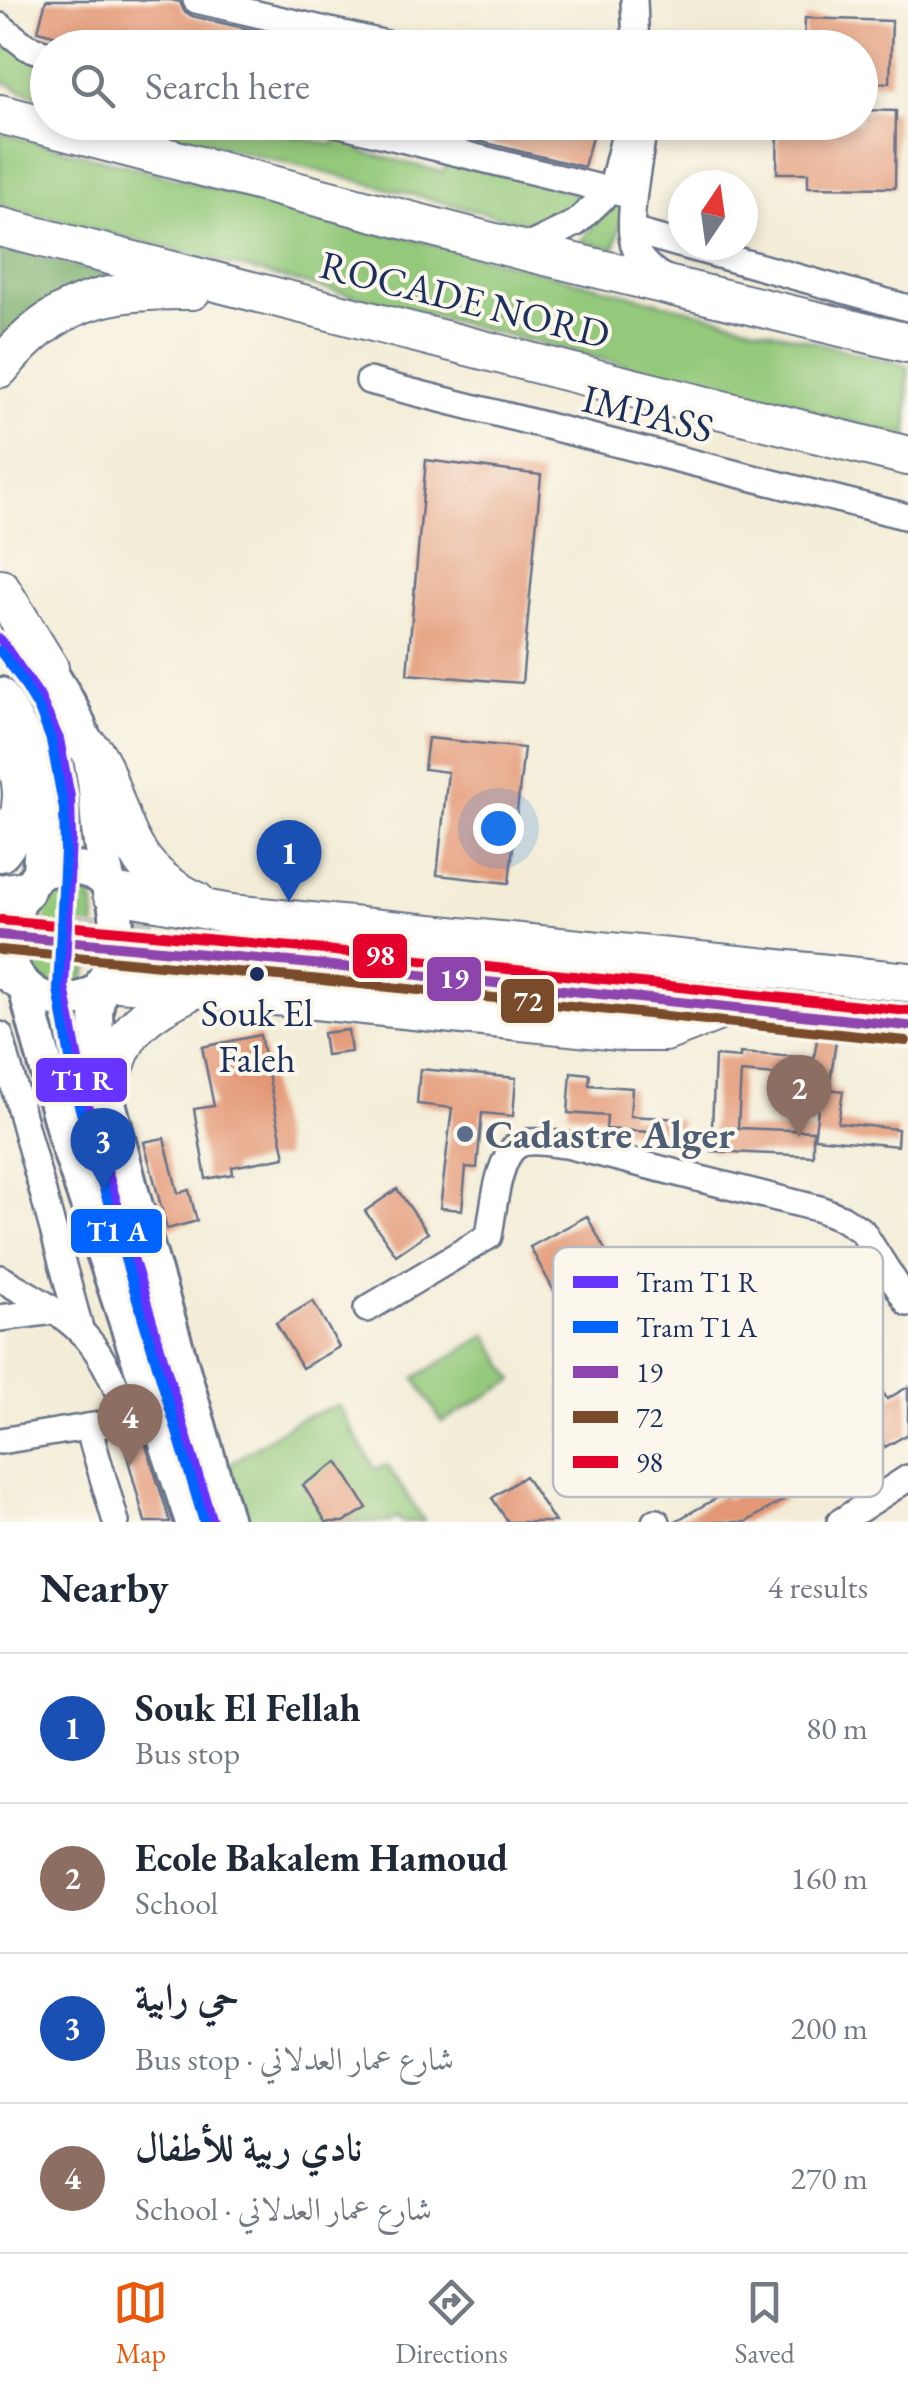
<!DOCTYPE html>
<meta charset="utf-8">
<style>
body{margin:0;font-family:"EB Garamond",Amiri,serif;background:#f6f6f7;color:#1f2937}
.compass{position:absolute;left:668px;top:170px;width:90px;height:90px;border-radius:50%;background:#fff;box-shadow:0 5px 15px #0003;rotate:13deg}
.you{position:absolute;left:498px;top:828px;width:35px;height:35px;margin:-25px;border:8px solid #fff;border-radius:50%;background:#1a73e8;box-shadow:0 0 0 15px #1a73e833}
.badge{display:grid;place-items:center;width:65px;height:65px;border-radius:50%;background:#ea580c;color:#fff;font-size:32px;font-weight:700}
.pin{position:absolute;translate:-50% -82px;filter:drop-shadow(0 2px 5px #0008)}
.pin::after{content:'';position:absolute;top:52px;width:35px;height:30px;background:inherit;clip-path:polygon(0 0,100% 0,50% 100%)}
.list{margin:0;padding:0;list-style:none}
h2{display:flex;justify-content:space-between;align-items:center;height:130px;margin:0;padding:0 40px;font-size:42px}
h2 small{font-size:32px;font-weight:400;color:#747a83}
.list li{display:grid;grid-template-columns:65px 1fr auto;gap:30px;align-items:center;box-sizing:border-box;height:150px;padding:0 40px;border-top:2px solid #e0e1e3}
.list b{display:block;font-size:38px;white-space:nowrap}
.list p{margin:0;font-size:32px;white-space:nowrap;color:#747a83}
.list em{font-size:32px;font-style:normal;color:#747a83}
.icon{flex:none;width:55px;height:55px;fill:none;stroke:currentColor;stroke-width:2;stroke-linecap:round;stroke-linejoin:round}
.map{position:relative;flex:none;width:908px;height:1522px;overflow:hidden}
.search{position:absolute;background:#fff;box-shadow:0 5px 15px #0003;left:30px;right:30px;top:30px;height:110px;display:flex;align-items:center;gap:25px;box-sizing:border-box;padding:0 35px;border-radius:55px;color:#747a83;font-size:38px}
.sheet{height:730px;background:#fff}
nav{display:flex;justify-content:space-around;align-items:center;box-sizing:border-box;height:140px;border-top:2px solid #e0e1e3;background:#fff;font-size:28px;color:#747a83}
nav a{display:grid;justify-items:center;gap:5px}
nav .on{color:#ea580c}
.map>svg:first-child{display:block}
.green{fill:#94c97b;stroke:#587c6c;stroke-width:2.5}
.forest{fill:#77ad6b;stroke:#496e64;stroke-width:2.5}
.building{fill:#e39775}
.lines{fill:none;stroke-linecap:round;stroke-linejoin:round}
.highway-tunnel{stroke:#c8c7bf;stroke-width:38;stroke-dasharray:38 19;stroke-linecap:butt}
.minor-casing{stroke:#677288;stroke-width:30}
.major-casing{stroke:#677288;stroke-width:38}
.highway-casing{stroke:#677288;stroke-width:42}
.minor{stroke:#fff;stroke-width:25}
.major{stroke:#fff;stroke-width:32}
.highway{stroke:#fff;stroke-width:38}
.bus-1-casing{stroke:#fbf7ec;stroke-width:18}
.bus-2-casing{stroke:#fbf7ec;stroke-width:18}
.bus-3-casing{stroke:#fbf7ec;stroke-width:18}
.bus-1{stroke:#8e44ad;stroke-width:10}
.bus-2{stroke:#7a4b2a;stroke-width:10}
.bus-3{stroke:#e4002b;stroke-width:10}
.tram-1-casing{stroke:#fbf7ec;stroke-width:18}
.tram-2-casing{stroke:#fbf7ec;stroke-width:18}
.tram-1{stroke:#63f;stroke-width:10}
.tram-2{stroke:#0363ff;stroke-width:10}
.bus-dot{fill:#1b2f5e;stroke:#fbf7ec;stroke-width:4}
.service-dot{fill:#5c6f8a;stroke:#fbf7ec;stroke-width:4}
.labels{text-anchor:middle;stroke-width:8;stroke-linejoin:round;paint-order:stroke}
.bus-label{font-size:38px;fill:#1b2f5e;stroke:#fbf7ec}
.street-label{font-size:40px;fill:#1b2f5e;stroke:#fbf7ec}
.service-label{font-size:40px;font-weight:bold;fill:#4e5e75;stroke:#fbf7ec;text-anchor:start}
.key{fill:#fbf7ec;stroke:#b8bbc1;stroke-width:2.5}
.key-label{font-size:28px;fill:#1b2f5e}
.line-badge{stroke:#fbf7ec;stroke-width:4}
.badge-label{font-size:28px;text-anchor:middle;font-weight:bold;fill:#fff}
</style>
<div class="map">
<svg width="908" height="1522" viewBox="0 0 908 1522">
<rect width="100%" height="100%" fill="#fbf7ec"/>
<filter id="ink" filterUnits="userSpaceOnUse"><feTurbulence type="fractalNoise" baseFrequency=".01" numOctaves="2"/><feDisplacementMap in="SourceGraphic" scale="20" xChannelSelector="R" yChannelSelector="G"/><feConvolveMatrix kernelMatrix="1 2 1 2 8 2 1 2 1" color-interpolation-filters="sRGB"/></filter>
<filter id="wash" filterUnits="userSpaceOnUse"><feTurbulence type="fractalNoise" baseFrequency=".0048" numOctaves="4" result="noise"/><feDisplacementMap in="SourceGraphic" scale="40" xChannelSelector="R" yChannelSelector="G"/><feGaussianBlur stdDeviation="2.25" result="paint"/><feColorMatrix in="noise" values="0 0 0 0 0 0 0 0 0 0 0 0 0 0 0 0 0 1.4 0 .05"/><feComposite in="paint" operator="in"/></filter>
<g filter="url(#wash)">
<rect width="100%" height="100%" fill="#f3edd7"/>
<g class="green">
<polygon points="0,38 42,56 39,72 47,74 47,102 0,80"/>
<polygon points="129,123 253,123 254,125 332,145 343,132 359,135 362,152 443,172 450,158 580,194 575,206 537,226"/>
<polygon points="0,133 908,366 908,437 0,206"/>
<polygon points="616,197 628,200 614,249 581,241"/>
<path d="M 59,876 L 90,889 C 99,916 95,961 80,985 L 52,989 L 35,973 L 30,946 L 31,924 L 35,898 Z"/>
<polygon points="487,1335 514,1380 442,1422 415,1378"/>
<polygon points="338,1405 375,1469 387,1465 424,1521 401,1522 398,1517 389,1522 236,1522 228,1465 297,1420"/>
</g>
<polygon class="forest" points="0,246 141,283 0,353"/>
<g id="blocks">
<g class="building">
<polygon points="46,0 171,0 180,2 184,11 192,16 330,48 103,48 38,31"/>
<polygon points="805,18 892,21 890,83 860,82 860,48 804,48"/>
<polygon points="860,110 896,111 895,188 808,187 808,173 777,173 778,122 860,122"/>
<polygon points="410,122 596,122 584,167 409,124"/>
<polygon points="426,460 541,475 522,683 407,674"/>
<polygon points="428,738 524,748 509,883 437,875 448,772 424,769"/>
<polygon points="348,1030 351,1052 326,1055 323,1033"/>
<polygon points="260,1035 285,1157 232,1167 233,1174 206,1179 194,1109 214,1106 202,1047"/>
<polygon points="817,1039 836,1041 829,1089 843,1091 838,1123 898,1129 897,1146 814,1138 821,1089 827,1089 810,1086 812,1078 741,1072 738,1128 813,1131 813,1156 711,1151 715,1056 740,1058 740,1053 814,1058"/>
<polygon points="420,1069 516,1078 513,1116 482,1113 477,1168 466,1167 462,1210 440,1208 452,1108 417,1104"/>
<polygon points="571,1072 590,1074 589,1085 632,1088 630,1116 681,1119 680,1142 648,1139 649,1132 606,1129 607,1116 568,1113"/>
<polygon points="164,1138 178,1193 189,1190 197,1221 167,1229 144,1142"/>
<polygon points="397,1189 428,1233 396,1255 365,1211"/>
<polygon points="587,1216 611,1261 554,1291 530,1247"/>
<polygon points="313,1301 339,1347 302,1368 276,1323"/>
<polygon points="908,1387 908,1434 885,1447 880,1439 875,1441 857,1410 884,1394 887,1399"/>
<polygon points="144,1439 163,1499 170,1522 145,1522 124,1445"/>
<polygon points="338,1462 367,1508 344,1522 326,1522 303,1485"/>
<polygon points="771,1474 785,1499 746,1522 674,1522 724,1494 727,1499"/>
<polygon points="525,1476 555,1522 508,1522 492,1498"/>
</g>
</g>
</g>
<g filter="url(#ink)">
<use href="#blocks" fill-opacity="0" stroke="#677288" stroke-width="2.5"/>
<g class="lines">
<polyline class="highway-tunnel" points="0,925 153,939"/>
<g class="minor-casing">
<g id="minor">
<polyline points="196,0 404,48"/>
<polyline points="634,0 636,48"/>
<polyline points="0,26 27,47 48,54"/>
<polyline points="332,122 633,196"/>
<path d="M 644,122 C 642,152 624,223 635,248 C 640,262 655,274 669,280"/>
<polyline points="611,190 628,122"/>
<polyline points="632,231 908,308"/>
<polyline points="521,250 576,223 611,190"/>
<polyline points="369,381 908,517"/>
<polyline points="0,1035 81,1332"/>
<path d="M 0,1278 C 27,1294 57,1309 80,1331 C 104,1353 117,1391 131,1420"/>
<path d="M 367,1309 L 489,1236 C 493,1214 497,1157 518,1145 C 531,1138 552,1144 566,1145 L 820,1209 L 842,1218 L 862,1231 L 908,1303"/>
<polyline points="0,1318 54,1311"/>
<polyline points="88,1427 116,1522"/>
<polyline points="0,1441 143,1418"/>
<polyline points="655,1522 657,1522"/>
<polyline points="840,1522 908,1478"/>
</g>
</g>
<g class="major-casing">
<g id="major">
<path d="M 32,650 C 64,685 88,733 94,781 C 97,801 96,822 100,843 C 102,858 107,873 110,888"/>
<path d="M 0,694 C 40,752 44,804 39,872"/>
<path d="M 64,867 C 77,868 91,870 101,878 C 123,896 120,961 105,982 C 91,1001 60,1005 40,996 C 31,992 23,983 15,977 L 12,960 L 12,925 L 20,899 L 39,872 Z"/>
<polyline points="24,984 65,1138 192,1522"/>
<polyline points="101,987 96,1010 97,1042 107,1095 134,1199 227,1522"/>
</g>
</g>
<g class="highway-casing">
<g id="highway">
<polyline points="0,114 521,250 908,343"/>
<polyline points="0,227 593,378 908,456"/>
<path d="M 0,368 C 55,299 107,289 192,290"/>
<polyline points="0,588 49,668"/>
<path d="M 0,725 C 23,768 35,811 0,852"/>
<path d="M 85,744 C 100,755 103,768 109,785 C 128,840 139,875 196,901"/>
<polyline points="112,893 231,914 908,982"/>
<polyline points="0,894 25,890"/>
<polyline points="153,949 908,1026"/>
<polyline points="0,965 15,977"/>
<polyline points="106,981 196,988 629,1032 665,1032 722,1010"/>
<path d="M 107,1095 C 122,1030 137,1017 196,988"/>
</g>
</g>
<use href="#minor" class="minor"/>
<use href="#major" class="major"/>
<use href="#highway" class="highway"/>
<g class="bus-1-casing">
<polyline id="bus-1" points="0,935 323,965 908,1026"/>
</g>
<g class="bus-2-casing">
<polyline id="bus-2" points="0,950 322,980 906,1041"/>
</g>
<g class="bus-3-casing">
<polyline id="bus-3" points="1,920 325,950 908,1011"/>
</g>
<use href="#bus-1" class="bus-1"/>
<use href="#bus-2" class="bus-2"/>
<use href="#bus-3" class="bus-3"/>
<g class="tram-1-casing">
<polyline id="tram-1" points="0,639 39,695 59,739 70,797 71,837 64,987 85,1097 212,1522"/>
</g>
<g class="tram-2-casing">
<polyline id="tram-2" points="0,651 19,676 40,711 51,740 64,809 65,851 58,989 77,1099 204,1522"/>
</g>
<use href="#tram-1" class="tram-1"/>
<use href="#tram-2" class="tram-2"/>
</g>
</g>
<circle class="bus-dot" cx="257" cy="974" r="9"/>
<circle class="service-dot" cx="465" cy="1134" r="10"/>
<g class="labels">
<g class="bus-label">
<text x="257" y="1026">Souk El<tspan x="257" dy="46">Faleh</tspan></text>
</g>
<g class="street-label">
<text transform="translate(465 299) rotate(14)" y="14">ROCADE NORD</text>
<text transform="translate(648 413) rotate(14)" y="14">IMPASS</text>
</g>
<g class="service-label">
<text x="485" y="1148">Cadastre Alger</text>
</g>
</g>
<rect x="553" y="1247" width="330" height="250" rx="15" class="key"/>
<rect x="573" y="1276" width="45" height="12" fill="#63f"/>
<rect x="573" y="1321" width="45" height="12" fill="#0363ff"/>
<rect x="573" y="1366" width="45" height="12" fill="#8e44ad"/>
<rect x="573" y="1411" width="45" height="12" fill="#7a4b2a"/>
<rect x="573" y="1456" width="45" height="12" fill="#e4002b"/>
<g class="key-label">
<text x="636" y="1292">Tram T1 R</text>
<text x="636" y="1337">Tram T1 A</text>
<text x="636" y="1382">19</text>
<text x="636" y="1427">72</text>
<text x="636" y="1472">98</text>
</g>
<g class="line-badge">
<rect x="351" y="932" width="58" height="48" rx="10" fill="#e4002b"/>
<rect x="425" y="955" width="58" height="48" rx="10" fill="#8e44ad"/>
<rect x="499" y="977" width="57" height="48" rx="10" fill="#7a4b2a"/>
<rect x="34" y="1056" width="95" height="48" rx="10" fill="#63f"/>
<rect x="69" y="1207" width="95" height="48" rx="10" fill="#0363ff"/>
</g>
<g class="badge-label">
<text x="380" y="965">98</text>
<text x="454" y="988">19</text>
<text x="528" y="1011">72</text>
<text x="82" y="1090">T1 R</text>
<text x="117" y="1241">T1 A</text>
</g>
</svg>
<svg class="compass" viewBox="-18 -18 36 36"><path d="M0-13l5 13h-10z" fill="#e53935"/><path d="M0 13l5-13h-10z" fill="#747a83"/></svg>
<div class="you"></div>
<div class="pin badge" style="left:289px;top:902px;background:#1a4fb4">1</div>
<div class="pin badge" style="left:799px;top:1137px;background:#8d6e63">2</div>
<div class="pin badge" style="left:103px;top:1190px;background:#1a4fb4">3</div>
<div class="pin badge" style="left:130px;top:1466px;background:#8d6e63">4</div>
<div class="search"><svg class="icon" aria-label="search" viewBox="0 0 24 24"><circle cx="10" cy="10" r="6"/><path d="M15 15l6 6"/></svg>Search here</div>
</div>
<section class="sheet">
<h2>Nearby<small>4 results</small></h2>
<ul class="list">
<li><span class="badge" style="background:#1a4fb4">1</span><div><b>Souk El Fellah</b><p>Bus stop</p></div><em>80 m</em></li>
<li><span class="badge" style="background:#8d6e63">2</span><div><b>Ecole Bakalem Hamoud</b><p>School</p></div><em>160 m</em></li>
<li><span class="badge" style="background:#1a4fb4">3</span><div><b>حي رابية</b><p>Bus stop · شارع عمار العدلاني</p></div><em>200 m</em></li>
<li><span class="badge" style="background:#8d6e63">4</span><div><b>نادي ربية للأطفال</b><p>School · شارع عمار العدلاني</p></div><em>270 m</em></li>
</ul>
</section>
<nav>
<a class="on"><svg class="icon" aria-label="map" viewBox="0 0 24 24"><path d="M3 6l6-2 6 2 6-2v14l-6 2-6-2-6 2zM9 4v14M15 6v14"/></svg>Map</a>
<a><svg class="icon" aria-label="directions" viewBox="0 0 24 24"><path d="M12 3l9 9-9 9-9-9zM9 14v-3h6M13 9l2 2-2 2"/></svg>Directions</a>
<a><svg class="icon" aria-label="saved" viewBox="0 0 24 24"><path d="M7 4h10v16l-5-4-5 4z"/></svg>Saved</a>
</nav>
